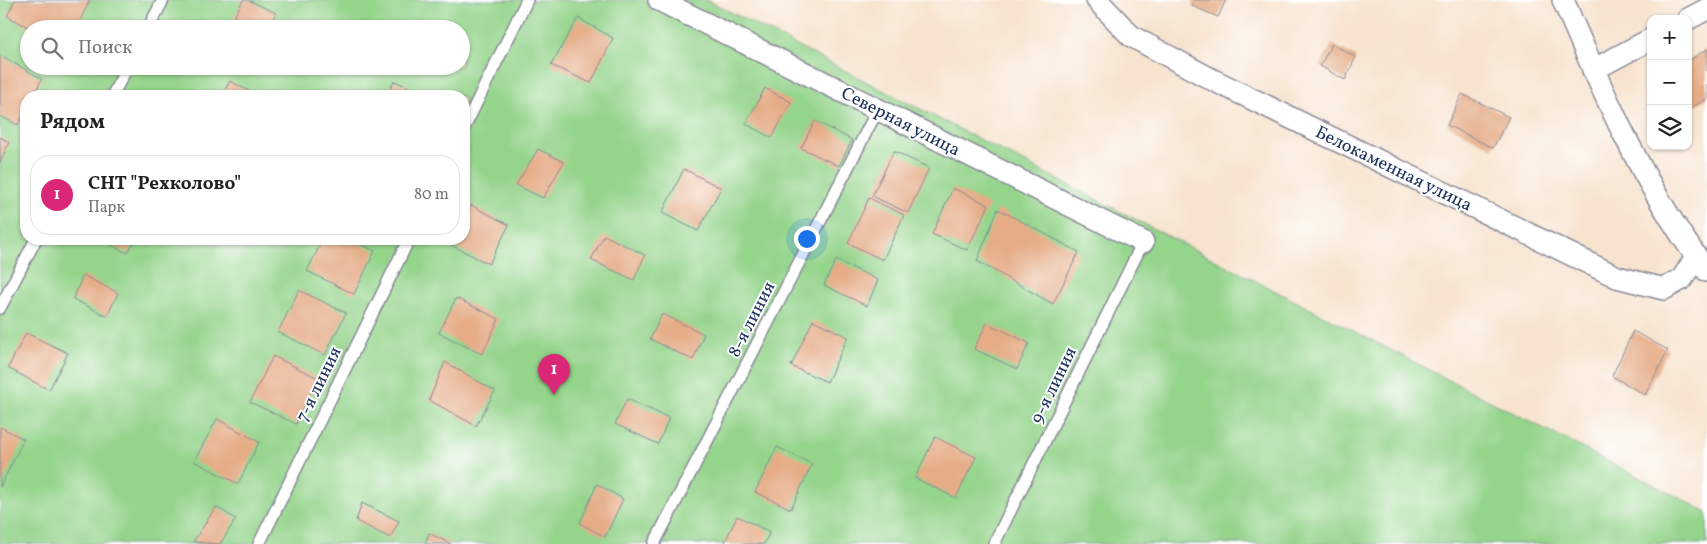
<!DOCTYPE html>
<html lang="ru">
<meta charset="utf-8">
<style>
body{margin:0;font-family:Vollkorn,serif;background:#f2f2f2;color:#222}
.controls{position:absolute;right:15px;top:15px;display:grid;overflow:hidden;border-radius:10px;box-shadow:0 1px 4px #0004}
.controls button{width:45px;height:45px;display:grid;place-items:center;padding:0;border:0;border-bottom:1px solid #e0e0e0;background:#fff;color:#222;font:25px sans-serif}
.you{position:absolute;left:806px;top:238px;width:18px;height:18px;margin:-12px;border:4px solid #fff;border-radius:50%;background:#1a73e8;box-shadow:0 0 0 8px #1a73e833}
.badge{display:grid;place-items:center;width:32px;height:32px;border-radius:50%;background:#db2777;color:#fff;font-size:16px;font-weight:700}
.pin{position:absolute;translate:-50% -41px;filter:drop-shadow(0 1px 2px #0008)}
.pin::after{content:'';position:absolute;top:26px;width:18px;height:15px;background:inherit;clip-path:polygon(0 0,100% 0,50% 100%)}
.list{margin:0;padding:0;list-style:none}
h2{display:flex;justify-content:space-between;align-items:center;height:65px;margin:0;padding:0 20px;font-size:21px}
h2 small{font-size:16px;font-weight:400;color:#767676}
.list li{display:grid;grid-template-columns:32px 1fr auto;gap:15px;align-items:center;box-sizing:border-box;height:80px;margin:0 10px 10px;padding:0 10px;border:1px solid #e0e0e0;border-radius:20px}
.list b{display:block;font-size:19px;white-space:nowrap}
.list p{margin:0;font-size:16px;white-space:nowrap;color:#767676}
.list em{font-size:16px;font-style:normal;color:#767676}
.icon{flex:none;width:28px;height:28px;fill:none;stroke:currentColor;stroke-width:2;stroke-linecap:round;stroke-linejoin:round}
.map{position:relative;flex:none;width:1707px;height:544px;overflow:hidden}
.search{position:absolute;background:#fff;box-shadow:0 1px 4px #0004;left:20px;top:20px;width:450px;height:55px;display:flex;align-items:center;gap:12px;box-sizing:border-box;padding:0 18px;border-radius:28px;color:#767676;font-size:19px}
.panel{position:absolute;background:#fff;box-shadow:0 1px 4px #0004;left:20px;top:90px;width:450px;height:155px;border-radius:20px}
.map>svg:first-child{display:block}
.green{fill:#94d48b;stroke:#588274;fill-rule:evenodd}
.building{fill:#e5ac86}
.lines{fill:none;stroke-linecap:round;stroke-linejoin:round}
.service-casing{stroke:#898996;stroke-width:14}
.minor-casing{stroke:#898996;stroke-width:24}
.service{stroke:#fff;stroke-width:11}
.minor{stroke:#fff;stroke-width:21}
.labels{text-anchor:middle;stroke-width:4;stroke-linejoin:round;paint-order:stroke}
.street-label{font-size:18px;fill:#1b2f5e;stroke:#fff}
</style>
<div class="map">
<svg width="1707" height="544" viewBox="0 0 1707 544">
<rect width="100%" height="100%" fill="#fff"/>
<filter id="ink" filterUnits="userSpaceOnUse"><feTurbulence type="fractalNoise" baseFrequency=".02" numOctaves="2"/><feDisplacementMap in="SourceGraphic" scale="10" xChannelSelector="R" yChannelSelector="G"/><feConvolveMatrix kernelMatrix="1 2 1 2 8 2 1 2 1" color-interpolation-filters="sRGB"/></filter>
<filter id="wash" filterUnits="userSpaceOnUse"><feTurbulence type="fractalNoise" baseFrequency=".0096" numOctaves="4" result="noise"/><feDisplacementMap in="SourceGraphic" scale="20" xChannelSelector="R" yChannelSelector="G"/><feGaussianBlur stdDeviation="1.12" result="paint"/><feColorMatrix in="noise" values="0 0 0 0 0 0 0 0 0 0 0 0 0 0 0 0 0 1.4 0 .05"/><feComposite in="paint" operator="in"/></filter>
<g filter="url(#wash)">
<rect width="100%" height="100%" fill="#f7e3ce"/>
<path class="green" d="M 0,0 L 707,0 L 1707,512 L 1707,544 L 0,544 ZM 29,29 L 461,29 L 461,66 L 29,66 ZM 26,96 L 464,96 L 464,239 L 26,239 Z"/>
<g id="blocks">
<g class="building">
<polygon points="15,0 90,0 76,29 32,29 7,16"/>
<polygon points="243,0 248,0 276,13 268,29 228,29"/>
<polygon points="1194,0 1226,0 1218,17 1192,6"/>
<polygon points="578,18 613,38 591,83 551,65"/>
<polygon points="1332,44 1356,57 1345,80 1320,66"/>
<polygon points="1707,49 1707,99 1688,109 1688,61"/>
<polygon points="0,55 42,79 33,96 26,96 26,110 18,125 0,116"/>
<polygon points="230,81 258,96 222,96"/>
<polygon points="394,81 430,96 387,96"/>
<polygon points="765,88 791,102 772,138 746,124"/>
<polygon points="1462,94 1509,117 1493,148 1447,125"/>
<polygon points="815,121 852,140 839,166 801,148"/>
<polygon points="0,137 9,142 0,163"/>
<polygon points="538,149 564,162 543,198 516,185"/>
<polygon points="894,151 929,168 908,213 872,196"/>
<polygon points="684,169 721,188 698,231 662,213"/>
<polygon points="953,188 989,205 967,250 932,234"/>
<polygon points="869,198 904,215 883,260 848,243"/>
<polygon points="471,205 509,225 489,264 451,245 454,239 464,239 464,220"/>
<polygon points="998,209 1079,252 1053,304 977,261"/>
<polygon points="604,235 645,255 634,280 591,260"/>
<polygon points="99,239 136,239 127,253"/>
<polygon points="323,239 350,239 375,251 354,294 307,271"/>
<polygon points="836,260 878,280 867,306 824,285"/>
<polygon points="83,275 118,293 107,316 73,299"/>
<polygon points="299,290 346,313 325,355 278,332"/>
<polygon points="456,298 499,319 482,354 439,333"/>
<polygon points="662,314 704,334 693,360 650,339"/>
<polygon points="813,320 848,337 827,382 791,366"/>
<polygon points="987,323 1029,343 1017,369 974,349"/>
<polygon points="1633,331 1668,350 1645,395 1612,376"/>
<polygon points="26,333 68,353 49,390 8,368"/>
<polygon points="273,356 318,378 296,424 250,402"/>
<polygon points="445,362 495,391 476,426 429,400"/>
<polygon points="627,399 669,418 658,444 615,424"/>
<polygon points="217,419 259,442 238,484 194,461"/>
<polygon points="0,427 24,439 0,487"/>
<polygon points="935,437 976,457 956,498 915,478"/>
<polygon points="777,447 812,464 791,509 755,492"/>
<polygon points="597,484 623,499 605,537 580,523"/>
<polygon points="362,503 399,521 390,538 356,521"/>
<polygon points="216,507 236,519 220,544 193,542"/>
<polygon points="737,516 770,532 764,544 724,544"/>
<polygon points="429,533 451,544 425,544"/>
</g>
</g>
</g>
<g filter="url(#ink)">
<use href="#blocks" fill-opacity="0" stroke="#898996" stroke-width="1"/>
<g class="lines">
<g class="service-casing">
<g id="service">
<polyline points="148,29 163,0"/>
<polyline points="112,96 128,66"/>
<polyline points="464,128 527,0"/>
<polyline points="0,308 36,239"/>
<polyline points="259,544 409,239"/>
<polyline points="654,544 878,109"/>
<polyline points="994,544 1143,242"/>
</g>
</g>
<g class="minor-casing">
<g id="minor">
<polyline points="659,0 1143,242"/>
<polyline points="1097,0 1131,36 1211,79 1617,277 1664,289 1682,279 1696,257"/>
<path d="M 1563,0 C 1603,93 1645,190 1707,271"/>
<polyline points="1688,19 1707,9"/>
<polyline points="1593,70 1651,39"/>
</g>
</g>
<use href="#service" class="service"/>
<use href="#minor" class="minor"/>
</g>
</g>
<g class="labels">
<g class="street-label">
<text transform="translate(901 121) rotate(27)" y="6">Северная улица</text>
<text transform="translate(1394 168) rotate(26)" y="6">Белокаменная улица</text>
<text transform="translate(751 319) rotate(-63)" y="6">8-я линия</text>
<text transform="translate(318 384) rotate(-64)" y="6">7-я линия</text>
<text transform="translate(1053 385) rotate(-64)" y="6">9-я линия</text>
</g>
</g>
</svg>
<div class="controls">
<button>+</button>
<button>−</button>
<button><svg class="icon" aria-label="layers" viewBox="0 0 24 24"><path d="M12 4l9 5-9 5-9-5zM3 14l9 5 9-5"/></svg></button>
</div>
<div class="you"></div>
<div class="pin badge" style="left:554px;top:395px">1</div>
<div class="search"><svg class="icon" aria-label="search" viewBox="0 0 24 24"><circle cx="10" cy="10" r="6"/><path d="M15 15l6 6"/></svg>Поиск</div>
<section class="panel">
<h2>Рядом<small></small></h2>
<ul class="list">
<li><span class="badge">1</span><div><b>СНТ &quot;Рехколово&quot;</b><p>Парк</p></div><em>80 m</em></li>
</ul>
</section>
</div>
